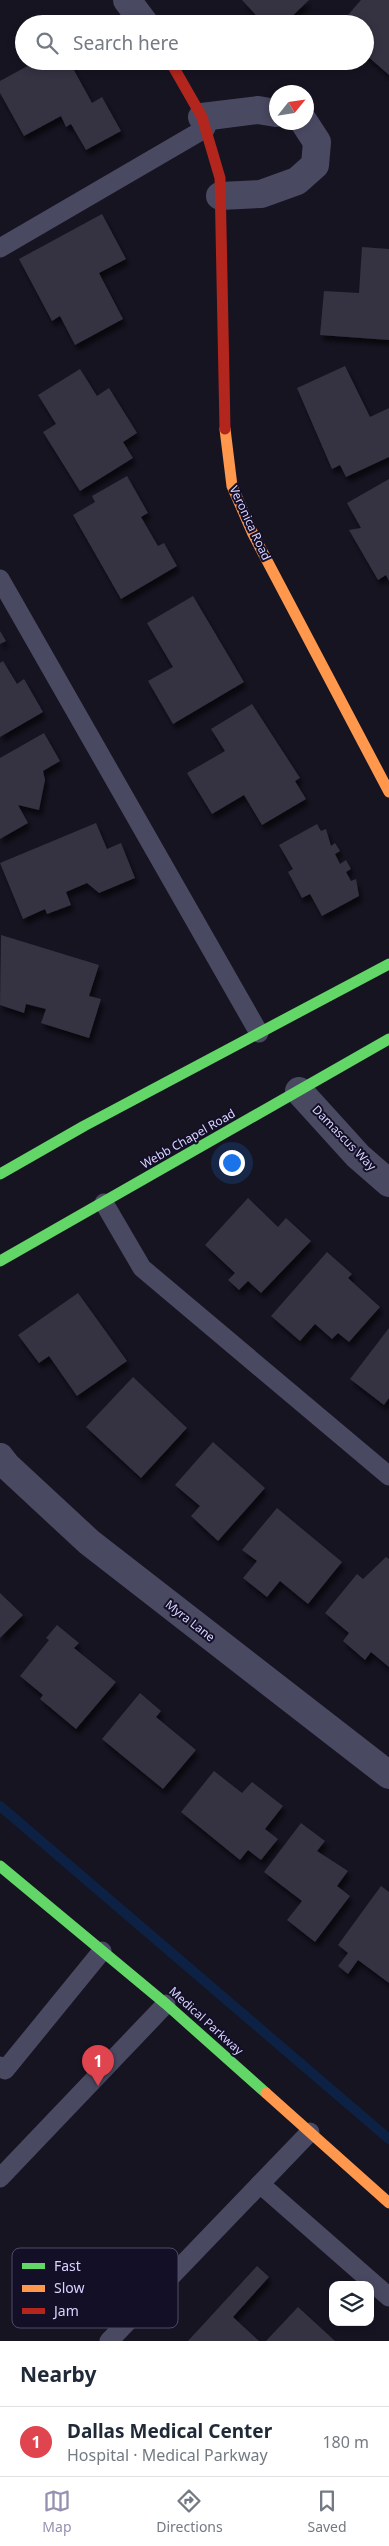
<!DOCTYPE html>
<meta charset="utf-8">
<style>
body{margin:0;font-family:"Noto Sans",sans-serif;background:#f2f2f3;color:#1f2937}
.controls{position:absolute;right:15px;bottom:15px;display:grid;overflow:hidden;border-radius:10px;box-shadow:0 2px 8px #0003}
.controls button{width:45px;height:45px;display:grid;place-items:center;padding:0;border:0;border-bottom:1px solid #e0e1e3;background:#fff;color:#1f2937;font:25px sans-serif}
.compass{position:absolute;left:269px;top:85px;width:45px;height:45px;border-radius:50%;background:#fff;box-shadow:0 2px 8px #0003;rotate:60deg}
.you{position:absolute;left:231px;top:1162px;width:18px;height:18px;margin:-12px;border:4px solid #fff;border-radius:50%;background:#1a73e8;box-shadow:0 0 0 8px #1a73e833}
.badge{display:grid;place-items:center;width:32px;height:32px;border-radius:50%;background:#9591b1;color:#fff;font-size:16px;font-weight:700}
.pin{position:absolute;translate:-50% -41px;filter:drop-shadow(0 1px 2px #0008)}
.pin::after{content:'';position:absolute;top:26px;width:18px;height:15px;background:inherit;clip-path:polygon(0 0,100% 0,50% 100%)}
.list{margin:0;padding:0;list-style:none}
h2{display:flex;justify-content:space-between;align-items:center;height:65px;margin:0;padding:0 20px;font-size:21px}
h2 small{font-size:16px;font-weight:400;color:#747a83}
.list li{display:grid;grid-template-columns:32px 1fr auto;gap:15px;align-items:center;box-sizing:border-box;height:70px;padding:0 20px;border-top:1px solid #e0e1e3}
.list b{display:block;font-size:19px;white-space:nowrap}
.list p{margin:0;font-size:16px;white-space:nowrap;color:#747a83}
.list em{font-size:16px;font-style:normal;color:#747a83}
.icon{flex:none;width:28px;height:28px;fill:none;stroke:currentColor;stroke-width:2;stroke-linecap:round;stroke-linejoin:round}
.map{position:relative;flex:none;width:389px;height:2341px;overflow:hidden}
.search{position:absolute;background:#fff;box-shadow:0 2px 8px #0003;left:15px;right:15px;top:15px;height:55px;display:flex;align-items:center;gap:12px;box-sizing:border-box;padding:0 18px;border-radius:28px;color:#747a83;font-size:19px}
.sheet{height:135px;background:#fff}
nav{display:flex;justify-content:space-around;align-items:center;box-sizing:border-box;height:70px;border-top:1px solid #e0e1e3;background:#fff;font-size:14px;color:#747a83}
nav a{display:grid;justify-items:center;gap:2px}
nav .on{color:#9591b1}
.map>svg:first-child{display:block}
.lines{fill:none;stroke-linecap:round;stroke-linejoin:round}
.stream{stroke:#0d2144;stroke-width:10}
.building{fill:#343243;filter:url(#shadow)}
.lane{stroke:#4a4962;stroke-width:19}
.street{stroke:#4a4962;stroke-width:28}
.fast{stroke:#63d668;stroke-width:11}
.slow{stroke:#ff974d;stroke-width:11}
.jam{stroke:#b3261e;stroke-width:11}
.labels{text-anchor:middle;stroke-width:4;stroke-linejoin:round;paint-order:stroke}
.street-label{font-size:12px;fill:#d9d4ff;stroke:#130f26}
.key{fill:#130f26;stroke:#4e4a67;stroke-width:1}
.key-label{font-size:14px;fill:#d9d4ff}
</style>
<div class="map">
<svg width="389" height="2341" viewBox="0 0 389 2341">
<defs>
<filter id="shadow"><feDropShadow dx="3" dy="5.5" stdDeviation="2.5" flood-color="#0009"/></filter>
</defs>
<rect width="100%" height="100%" fill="#161421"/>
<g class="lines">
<polyline class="stream" points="0,1806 389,2139"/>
</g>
<g class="building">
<polygon points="242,0 309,0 284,24 264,24"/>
<polygon points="361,0 389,0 389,75 365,54 365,24 340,24"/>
<polygon points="54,61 69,61 92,103 102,97 121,131 86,150 71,124 66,127 61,116 24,136 0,93 0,81 33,63 37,70"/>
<polygon points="102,214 126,259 99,273 123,319 75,345 60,316 52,321 19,259"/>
<polygon points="362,247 389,249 389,340 320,335 324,291 359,293"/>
<polygon points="345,366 370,417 389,408 389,457 346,477 340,465 332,469 297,388"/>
<polygon points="80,369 97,396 109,388 137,433 123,442 133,458 80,491 43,432 56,424 38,395"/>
<polygon points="127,476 148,513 141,517 158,546 164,543 177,566 121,599 73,515 95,502 92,496"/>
<polygon points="389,479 389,581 386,575 378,580 349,530 361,528 347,503"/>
<polygon points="193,596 244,682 173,724 148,681 173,667 147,623"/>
<polygon points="0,631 6,641 0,644"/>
<polygon points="3,661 17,684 24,679 43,712 0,737 0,663"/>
<polygon points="252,704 300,778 295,781 306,799 262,825 244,795 212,814 187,773 225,751 211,729"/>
<polygon points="44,733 60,761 43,771 45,780 39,810 18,805 28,823 0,839 0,758"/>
<polygon points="96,823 107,849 121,843 135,878 99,893 87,883 66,892 71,905 47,914 45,909 23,919 0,863"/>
<polygon points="317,824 321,831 326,829 331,846 335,843 340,851 335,854 340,864 346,860 351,869 346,872 351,881 356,879 359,896 322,916 310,894 302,898 288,872 293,869 279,845"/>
<polygon points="1,935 99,965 89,996 101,999 89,1038 41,1023 46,1009 26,1004 24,1013 0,1005"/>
<polygon points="248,1198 278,1227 286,1218 311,1241 261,1293 248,1281 239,1290 228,1280 235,1273 205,1245"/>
<polygon points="327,1252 352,1274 348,1278 380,1307 349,1342 338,1333 332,1339 315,1324 300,1341 271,1316"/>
<polygon points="78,1293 127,1361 77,1396 49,1356 39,1363 18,1335"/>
<polygon points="389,1328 389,1398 384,1405 350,1379"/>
<polygon points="133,1377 187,1428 141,1478 86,1427"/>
<polygon points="213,1442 265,1488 218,1541 191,1516 200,1506 175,1485"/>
<polygon points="277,1508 342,1562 308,1604 280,1581 267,1597 243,1578 257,1561 242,1550"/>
<polygon points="386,1557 389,1559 389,1667 371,1652 365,1660 343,1641 349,1633 325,1613 357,1574 363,1579"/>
<polygon points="0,1593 23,1615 0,1638"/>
<polygon points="57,1625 79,1643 74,1648 116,1682 76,1729 40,1699 43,1695 20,1676 49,1640 46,1638"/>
<polygon points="140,1693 161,1711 156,1717 196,1750 163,1789 102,1739"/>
<polygon points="214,1771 242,1793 252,1782 283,1806 265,1829 278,1839 261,1860 248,1850 240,1860 181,1812"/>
<polygon points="301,1823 325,1841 317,1851 348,1871 337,1886 350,1896 315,1942 287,1920 302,1901 264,1872"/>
<polygon points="381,1886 389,1892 389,1983 358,1960 348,1974 338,1966 348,1953 338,1945"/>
<polygon points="257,2266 269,2277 233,2317 259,2341 188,2341"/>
<polygon points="298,2307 335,2341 266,2341"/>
</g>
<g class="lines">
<g class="lane">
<polyline points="0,248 206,128"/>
<polyline points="0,579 259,1033"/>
<polyline points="104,1203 142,1268 389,1476"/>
<polyline points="0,2066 5,2070 102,1951"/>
<polyline points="0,2178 166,2004"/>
<polyline points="260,2184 389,2297"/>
<polyline points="109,2341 310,2132"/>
</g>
<g class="street">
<polyline points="127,0 145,24"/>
<polyline points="202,117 258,110 276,113"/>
<polyline points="220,196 261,194 297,181 315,165 317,142 304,122"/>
<polyline points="299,1091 358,1156 389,1183"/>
<polyline points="0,1457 7,1466 89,1542 389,1775"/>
</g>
<g class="fast">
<polyline points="0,1174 84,1126 389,964"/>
<polyline points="0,1261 389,1039"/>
<polyline points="0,1866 166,2004 266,2093"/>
</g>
<g class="slow">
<polyline points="225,429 232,486 253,534 389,792"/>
<polyline points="266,2093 389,2203"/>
</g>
<polyline class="jam" points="170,61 202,117 220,178 225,429"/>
</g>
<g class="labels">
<g class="street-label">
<text transform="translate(250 523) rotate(65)" y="4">Veronica Road</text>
<text transform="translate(344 1138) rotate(46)" y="4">Damascus Way</text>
<text transform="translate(188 1139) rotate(-30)" y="4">Webb Chapel Road</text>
<text transform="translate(190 1621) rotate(38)" y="4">Myra Lane</text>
<text transform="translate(206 2021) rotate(42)" y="4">Medical Parkway</text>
</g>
</g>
<rect x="12" y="2248" width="166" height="80" rx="8" class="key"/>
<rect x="22" y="2263" width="23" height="6" fill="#63d668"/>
<rect x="22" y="2285" width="23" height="7" fill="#ff974d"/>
<rect x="22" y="2308" width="23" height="6" fill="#b3261e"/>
<g class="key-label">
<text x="54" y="2271">Fast</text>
<text x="54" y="2293">Slow</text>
<text x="54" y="2316">Jam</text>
</g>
</svg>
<div class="controls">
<button><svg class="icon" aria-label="layers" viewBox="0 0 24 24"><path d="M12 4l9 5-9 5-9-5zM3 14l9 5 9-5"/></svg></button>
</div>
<svg class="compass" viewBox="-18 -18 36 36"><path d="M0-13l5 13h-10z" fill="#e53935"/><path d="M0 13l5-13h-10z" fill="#747a83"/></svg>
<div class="you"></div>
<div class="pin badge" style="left:98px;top:2086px;background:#e0444e">1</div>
<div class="search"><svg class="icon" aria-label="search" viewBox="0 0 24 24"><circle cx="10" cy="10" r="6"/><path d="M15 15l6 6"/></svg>Search here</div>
</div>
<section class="sheet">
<h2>Nearby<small></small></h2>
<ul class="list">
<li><span class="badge" style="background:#e0444e">1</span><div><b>Dallas Medical Center</b><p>Hospital · Medical Parkway</p></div><em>180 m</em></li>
</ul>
</section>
<nav>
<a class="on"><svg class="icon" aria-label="map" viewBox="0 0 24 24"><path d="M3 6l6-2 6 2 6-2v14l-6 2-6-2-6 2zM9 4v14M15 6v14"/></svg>Map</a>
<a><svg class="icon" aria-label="directions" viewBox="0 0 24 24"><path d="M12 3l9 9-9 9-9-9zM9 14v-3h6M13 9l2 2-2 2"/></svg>Directions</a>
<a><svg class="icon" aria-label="saved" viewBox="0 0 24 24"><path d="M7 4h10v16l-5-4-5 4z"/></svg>Saved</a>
</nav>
